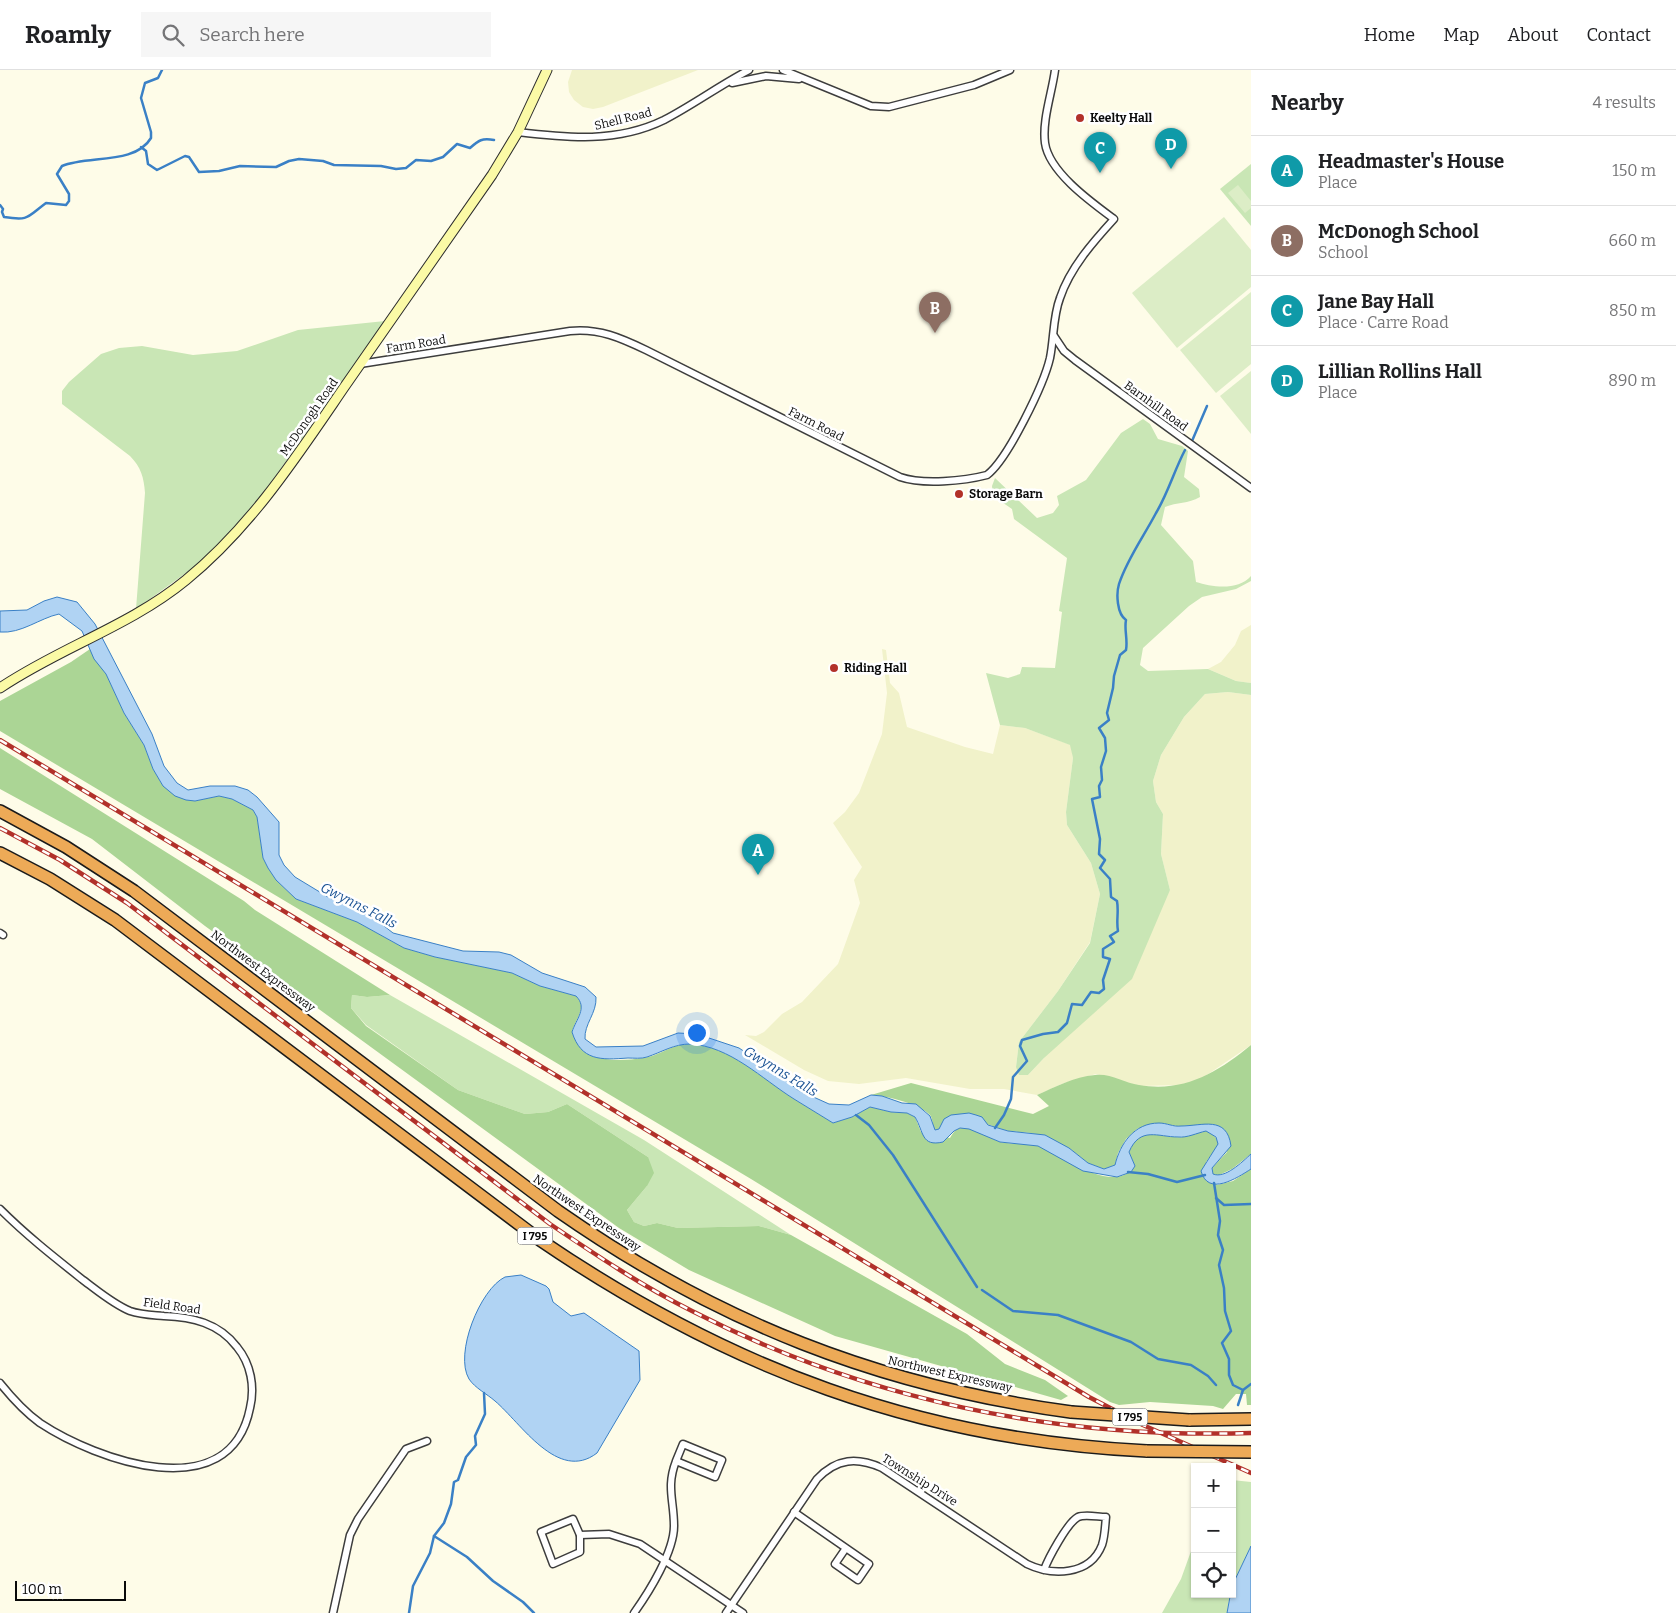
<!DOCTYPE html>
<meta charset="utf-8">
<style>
body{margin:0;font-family:Bitter,serif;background:#f6f6f6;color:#202124}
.controls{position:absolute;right:15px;bottom:15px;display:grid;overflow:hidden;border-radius:0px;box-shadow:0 1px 4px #0004}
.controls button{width:45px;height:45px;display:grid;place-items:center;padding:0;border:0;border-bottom:1px solid #e0e0e0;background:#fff;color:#202124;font:25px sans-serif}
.scale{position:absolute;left:15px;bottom:12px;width:111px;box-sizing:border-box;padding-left:5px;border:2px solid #0a0a0a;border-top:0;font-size:14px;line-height:18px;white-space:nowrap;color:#0a0a0a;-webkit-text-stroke:4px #fff;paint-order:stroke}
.you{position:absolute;left:696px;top:962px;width:18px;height:18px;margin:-12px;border:4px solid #fff;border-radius:50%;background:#1a73e8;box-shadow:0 0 0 8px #1a73e833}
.badge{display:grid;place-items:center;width:32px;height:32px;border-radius:50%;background:#b2312a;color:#fff;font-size:16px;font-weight:700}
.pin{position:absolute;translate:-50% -41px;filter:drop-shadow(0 1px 2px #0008)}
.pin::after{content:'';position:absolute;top:26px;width:18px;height:15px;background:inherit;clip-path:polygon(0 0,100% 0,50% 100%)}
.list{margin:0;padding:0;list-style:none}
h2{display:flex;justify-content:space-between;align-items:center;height:65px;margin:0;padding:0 20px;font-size:21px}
h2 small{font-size:16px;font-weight:400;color:#757577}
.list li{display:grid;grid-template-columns:32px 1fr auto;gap:15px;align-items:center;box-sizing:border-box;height:70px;padding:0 20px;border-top:1px solid #e0e0e0}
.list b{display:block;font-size:19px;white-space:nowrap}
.list p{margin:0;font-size:16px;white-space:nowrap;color:#757577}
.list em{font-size:16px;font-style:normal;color:#757577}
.icon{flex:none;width:28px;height:28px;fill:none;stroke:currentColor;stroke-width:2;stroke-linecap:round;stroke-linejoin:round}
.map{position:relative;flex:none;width:1251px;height:1543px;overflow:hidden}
header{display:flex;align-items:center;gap:30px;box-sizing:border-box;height:70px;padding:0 25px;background:#fff;border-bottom:1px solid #e0e0e0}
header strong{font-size:24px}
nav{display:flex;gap:28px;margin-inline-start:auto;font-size:18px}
.search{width:350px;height:45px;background:#f6f6f6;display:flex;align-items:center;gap:12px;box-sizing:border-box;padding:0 18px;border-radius:0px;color:#757577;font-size:19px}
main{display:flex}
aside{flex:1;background:#fff}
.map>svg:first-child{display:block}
.farmland{fill:#f1f2ca}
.green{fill:#c9e6b5}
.forest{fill:#abd595}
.pitch{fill:#dcedc6}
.water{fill:#b0d3f3;stroke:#3a80c6}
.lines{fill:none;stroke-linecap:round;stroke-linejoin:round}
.stream{stroke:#3a80c6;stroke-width:2.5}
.minor-casing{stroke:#3d3d3d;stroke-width:9}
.secondary-casing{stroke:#2c2c2c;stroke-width:11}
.motorway-casing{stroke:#1b1b1b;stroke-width:14}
.minor{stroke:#fff;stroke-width:6}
.secondary{stroke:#fbfaa6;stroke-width:9}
.motorway{stroke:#edaa57;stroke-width:11}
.rail-casing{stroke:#b2312a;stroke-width:4.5}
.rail{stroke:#fff;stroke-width:2.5;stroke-dasharray:8;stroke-linecap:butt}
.motorway-bridge-casing{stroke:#1b1b1b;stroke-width:14;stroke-linecap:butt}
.motorway-bridge{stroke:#edaa57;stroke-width:11}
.poi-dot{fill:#b2312a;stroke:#fff;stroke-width:2}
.labels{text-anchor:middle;stroke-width:5;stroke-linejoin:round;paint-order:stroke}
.shield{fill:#fff;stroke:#545454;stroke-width:1}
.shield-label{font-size:11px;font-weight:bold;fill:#0a0a0a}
.poi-label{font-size:12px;font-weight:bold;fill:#0a0a0a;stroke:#fff;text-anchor:start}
.street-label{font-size:12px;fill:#0a0a0a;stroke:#fff}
.water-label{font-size:14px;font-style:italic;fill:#1b5394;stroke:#fff}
</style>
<header>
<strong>Roamly</strong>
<div class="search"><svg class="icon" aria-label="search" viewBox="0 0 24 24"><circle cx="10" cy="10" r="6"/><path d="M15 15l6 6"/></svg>Search here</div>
<nav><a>Home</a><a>Map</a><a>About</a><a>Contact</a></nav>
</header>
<main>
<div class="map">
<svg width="1251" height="1543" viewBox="0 0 1251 1543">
<rect width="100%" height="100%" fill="#fefce8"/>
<g class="farmland">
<polygon points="572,0 698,0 603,37 593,39 583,37 574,30 569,22 568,12"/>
<polygon points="1251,555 1251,613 1236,611 1208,599 1221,592 1235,575 1241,561"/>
<polygon points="882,579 886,580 890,613 899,623 907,657 965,677 993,684 1000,655 1025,658 1071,675 1073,688 1066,742 1067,755 1091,793 1100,824 1090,872 1058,921 1019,972 1016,997 1028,1005 1044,988 1170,820 1161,784 1163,744 1156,732 1153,711 1161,685 1184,647 1205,624 1228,622 1251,625 1251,975 1201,1009 1181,1015 1140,1016 1096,1004 1064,1013 1037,1025 1004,1019 970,1019 906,1008 859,1014 828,1011 804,1000 745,965 756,966 764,962 782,944 802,932 838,894 860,833 854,810 862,797 833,753 845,742 859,723 882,664 887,623"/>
</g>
<g class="green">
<polygon points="1251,94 1251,156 1220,119"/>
<path d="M 385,251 L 258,431 L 222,473 L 197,495 L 136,539 L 145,423 C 144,408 141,397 130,386 L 62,334 L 62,321 L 69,312 L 101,284 L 119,278 L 142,276 L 193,285 L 237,281 L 298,260 Z"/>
<path d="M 1143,349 L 1150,354 L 1158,369 L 1182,376 L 1188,381 L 1184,407 L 1199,419 L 1200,427 C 1188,434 1177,432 1165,437 L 1161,455 L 1193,491 L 1196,512 C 1212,517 1238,521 1251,506 L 1251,511 L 1236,519 L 1202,527 L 1189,536 L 1143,578 L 1140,595 L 1148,601 L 1208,599 L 1236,611 L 1251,613 L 1251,625 L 1228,622 L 1205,624 L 1184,647 L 1161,685 L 1153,711 L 1156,732 L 1163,744 L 1161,784 L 1170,820 L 1132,909 L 1044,988 L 1028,1005 L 1019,1005 L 1016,997 L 1019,972 L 1058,921 L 1090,873 L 1100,824 L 1091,793 L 1067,755 L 1066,742 L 1073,688 L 1070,675 L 1025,658 L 1000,655 L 986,603 L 1008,608 L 1020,604 L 1022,597 L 1055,598 L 1062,542 L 1059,541 L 1067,488 L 1014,449 L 1012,439 L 993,426 L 992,416 L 995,408 L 1037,448 L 1053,443 L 1059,435 L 1057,426 L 1086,410 L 1121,363 Z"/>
<polygon points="352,925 367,927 390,925 644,1070 791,1165 759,1156 678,1158 657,1153 644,1156 634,1152 627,1140 647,1116 648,1087 567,1034 548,1042 525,1044 458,1020 366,955 351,938"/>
<polygon points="1232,1410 1251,1412 1251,1476 1232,1516"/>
<polygon points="1195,1470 1195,1524 1230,1524 1227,1543 1162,1543 1181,1509"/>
</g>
<g class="forest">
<path d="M 90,579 L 106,604 L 124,643 L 144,675 L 153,699 L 163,716 L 195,731 L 219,726 L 232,729 L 253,740 L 257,747 L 263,788 L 268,798 L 276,810 L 296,829 L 357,852 L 404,878 L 435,887 L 512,903 L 540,916 L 576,926 C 588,938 575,949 572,962 C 582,993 616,992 643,988 C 660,986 671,974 690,974 C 731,976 762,1009 794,1029 C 807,1037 820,1045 833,1053 L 852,1047 L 870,1037 L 891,1042 L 907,1043 L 915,1047 L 921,1062 L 950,1068 C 953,1063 955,1059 961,1058 C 975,1056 988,1068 1000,1072 C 1013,1075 1027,1072 1038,1076 C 1061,1084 1113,1127 1135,1096 L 1129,1082 C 1141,1052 1162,1070 1183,1067 C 1190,1066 1199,1060 1206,1061 C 1212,1062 1217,1068 1219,1074 L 1206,1092 L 1217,1115 L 1233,1111 L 1251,1099 L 1251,1335 L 1247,1335 L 1246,1324 L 1236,1324 L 1223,1339 L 1213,1336 L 1150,1332 L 1119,1335 L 1110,1332 L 751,1109 L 0,661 L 0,631 L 71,592 Z"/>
<polygon points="0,678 244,831 255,840 390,925 367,927 352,925 351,938 366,956 458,1020 525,1044 548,1042 567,1034 648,1087 654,1103 647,1116 627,1140 634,1152 644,1156 657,1153 678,1158 759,1156 791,1165 967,1264 1005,1294 1045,1310 1068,1326 1061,1330 835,1266 689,1200 619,1158 205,856 92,769 0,719"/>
<path d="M 1251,975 L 1251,1084 L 1232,1099 L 1217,1106 L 1213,1104 L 1212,1098 L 1227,1082 L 1227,1064 L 1164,1054 L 1146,1056 L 1137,1059 L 1126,1069 L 1118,1083 L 1115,1095 L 1104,1099 L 1088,1093 L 1069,1078 L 1031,1063 L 1008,1061 L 959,1045 L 951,1045 L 939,1059 L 935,1060 C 932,1055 933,1049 930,1045 C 920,1034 887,1026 871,1025 L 911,1013 L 1033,1044 L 1049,1036 L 1037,1025 C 1055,1017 1074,1007 1095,1005 C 1110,1003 1125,1013 1139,1015 C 1184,1023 1218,1002 1251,975 Z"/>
</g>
<g class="pitch">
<polygon points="1238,115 1251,131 1251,138 1245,143 1228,123"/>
<polygon points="1224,147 1251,180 1251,217 1177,278 1132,223"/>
<polygon points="1251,222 1251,294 1216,323 1180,280"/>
<polygon points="1251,301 1251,364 1220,326"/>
</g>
<g class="water">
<path d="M 57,527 L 77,532 L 95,554 L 152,664 L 164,696 L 177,713 L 188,720 L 210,716 L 235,716 L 248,720 L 257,727 L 279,752 L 279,785 L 284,795 L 295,807 L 328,827 L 374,848 L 393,863 L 463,881 L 499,882 L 511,885 L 542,903 L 585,917 L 596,927 C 597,943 584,954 585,969 L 596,977 L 643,976 L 678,963 L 697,964 L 739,978 L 775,1002 L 798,1020 L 829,1034 L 849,1035 L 871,1025 L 882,1026 L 902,1033 L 916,1034 L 930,1046 L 935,1060 L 939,1059 L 944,1049 L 951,1045 L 969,1043 L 976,1045 L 982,1047 L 988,1055 L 1008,1061 L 1045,1065 L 1069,1078 L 1088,1093 L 1104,1099 L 1115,1095 C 1120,1074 1134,1053 1159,1053 C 1167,1053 1173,1057 1181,1056 C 1202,1056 1227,1045 1231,1076 L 1212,1098 L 1213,1104 C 1225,1109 1242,1092 1251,1084 L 1251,1099 C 1237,1108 1208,1127 1201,1101 L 1218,1074 L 1216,1067 L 1206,1061 C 1197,1063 1187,1068 1178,1067 C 1158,1067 1140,1056 1129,1082 L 1135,1096 L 1131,1102 L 1117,1107 L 1083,1101 L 1038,1076 L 1000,1072 L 969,1059 L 960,1058 L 954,1061 L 943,1072 C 921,1077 924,1062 915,1047 L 907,1043 L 891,1042 L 870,1037 L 852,1047 L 833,1053 C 820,1045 807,1037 794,1029 C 762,1009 730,976 690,974 C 674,974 662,982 647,987 C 641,989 634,988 628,988 C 601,990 581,991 572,962 C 576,949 588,938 576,926 L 540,916 L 512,903 L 435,887 L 404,878 L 357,852 L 296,829 L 276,810 L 268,798 L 263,788 L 257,747 L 253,740 L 232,729 L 219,726 L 195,731 L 186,730 L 175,726 L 163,716 L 153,699 L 144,675 L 124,643 L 106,604 L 94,589 L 82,561 L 59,544 C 40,548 21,564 0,562 L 0,541 L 27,540 L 44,531 Z"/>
<path d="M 521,1205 L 546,1216 L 549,1219 L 553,1232 L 571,1246 L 584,1243 L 639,1281 L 640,1310 L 597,1383 C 558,1413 521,1353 495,1331 C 487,1324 475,1318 469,1309 C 454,1284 480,1219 505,1207 C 510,1206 516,1206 521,1205 Z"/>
<polygon points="1251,1476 1251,1543 1227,1543 1232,1516"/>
</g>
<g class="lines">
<g class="stream">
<path d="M 141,77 L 146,81 L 148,94 L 157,100 L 185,86 L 189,87 L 199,102 L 219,101 L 240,96 L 276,97 L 289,91 L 299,89 L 323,91 L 334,95 L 381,96 L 396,99 L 406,98 L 416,90 L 431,91 L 443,87 L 457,74 L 470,78 C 479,70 482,68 494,70"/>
<path d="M 0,135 L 3,139 L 2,142 L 4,147 C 30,151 27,147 46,133 L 66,135 L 69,131 L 69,124 L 57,104 L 62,96 C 88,85 135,95 151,68 L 151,62 L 141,28 L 145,13 L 158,8 L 162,0"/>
<polyline points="1192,371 1207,336"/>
<polyline points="856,1045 869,1055 893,1085 977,1217"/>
<path d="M 995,1058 L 1004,1045 L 1011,1029 L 1013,1007 L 1027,991 L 1020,976 L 1022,970 L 1043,964 L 1058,962 L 1067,953 L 1072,934 L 1082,935 L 1091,922 L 1099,923 L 1104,919 L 1103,910 L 1110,889 L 1103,887 L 1103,879 L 1114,872 L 1110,866 L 1118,861 C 1116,851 1119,842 1117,831 L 1111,827 L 1110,809 L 1100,798 L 1105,790 L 1099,784 L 1100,769 L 1092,729 L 1100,727 L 1099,716 L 1102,710 L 1101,697 L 1106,681 L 1105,668 L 1099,658 L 1109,650 L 1107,643 L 1113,618 L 1114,606 L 1120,585 L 1126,580 C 1128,569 1124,560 1126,550 C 1117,544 1116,524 1119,514 C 1127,489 1144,466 1156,443 C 1168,423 1174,401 1185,380"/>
<polyline points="1128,1102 1148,1104 1177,1112 1205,1105"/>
<polyline points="1214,1113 1220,1151 1218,1165 1223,1180 1219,1195 1224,1218 1225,1241 1231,1261 1222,1273 1229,1289 1229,1305 1233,1315 1243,1320 1251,1314"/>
<polyline points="1216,1128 1224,1135 1251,1134"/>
<polyline points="982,1220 1013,1241 1058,1245 1131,1272 1158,1289 1191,1295 1208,1306 1216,1315"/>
<polyline points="1238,1335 1243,1320"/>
<polyline points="434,1466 467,1487 493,1511 523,1532 534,1543"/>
<polyline points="409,1543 413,1516 430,1483 434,1466 444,1453 451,1434 454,1412 458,1410 466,1387 476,1375 475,1366 485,1344 484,1323"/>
</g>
<g class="minor-casing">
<g id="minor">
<polyline points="783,0 871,36 889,37 974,15 1010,0"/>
<polyline points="732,13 766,6 799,9"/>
<path d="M 518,62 C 568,68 617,73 664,50 C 693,35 720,15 749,0"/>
<polyline points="1054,266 1064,281 1075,290 1251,418"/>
<path d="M 360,294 L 570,261 C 599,258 621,268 646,280 L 900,407 C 923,415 964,411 987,405 C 1008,389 1044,314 1050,288 C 1054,268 1053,246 1060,228 C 1070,198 1093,172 1114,149 C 1091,132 1049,102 1045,73 C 1042,50 1052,23 1055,0"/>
<polyline points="0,863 3,865"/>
<path d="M 0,1139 C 26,1165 54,1187 83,1210 C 98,1221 113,1234 130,1241 C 141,1245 153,1245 164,1246 C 192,1247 219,1253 237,1277 C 251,1294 255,1317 250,1338 C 230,1439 96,1390 40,1353 C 25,1342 12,1328 0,1313"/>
<polyline points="794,1442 869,1494 858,1510 835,1494 846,1478"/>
<polygon points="573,1449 580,1465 580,1482 553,1494 541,1462"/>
<polyline points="580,1465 609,1464 640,1474 743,1543"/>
<polyline points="333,1543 350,1465 358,1449 406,1379 427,1371"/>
<path d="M 634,1543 C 649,1522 674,1482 674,1456 C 674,1430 666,1417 676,1391 L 715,1407 L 722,1390 L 683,1374 L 676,1391"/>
<path d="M 726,1543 L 817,1409 C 837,1388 857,1387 882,1398 L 1027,1494 C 1052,1506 1090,1506 1102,1475 C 1105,1466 1105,1456 1106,1447 C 1098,1447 1085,1444 1078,1447 C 1067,1453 1048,1489 1044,1500"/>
</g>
</g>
<g class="secondary-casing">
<path id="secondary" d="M 0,618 C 59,578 130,556 186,510 C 252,456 297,386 345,316 C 394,245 443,175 492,105 L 518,62 L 547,0"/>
</g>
<g class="motorway-casing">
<g id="motorway">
<path d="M 0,741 L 66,777 L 134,821 L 558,1141 C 717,1252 879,1316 1071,1342"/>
<path d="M 0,783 L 50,809 L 115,850 L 540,1170 C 728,1298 918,1370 1147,1381"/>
<polyline points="1189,1350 1251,1349"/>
</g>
</g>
<use href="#minor" class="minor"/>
<use href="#secondary" class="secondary"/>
<use href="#motorway" class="motorway"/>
<g class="rail-casing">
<g id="rail">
<polyline points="0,670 1089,1327 1143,1355 1251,1403"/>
<path d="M 0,758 L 60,790 L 127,833 L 550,1154 C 596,1185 642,1216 692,1241 C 865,1330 1056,1369 1251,1363"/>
</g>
</g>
<use href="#rail" class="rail"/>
<g class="motorway-bridge-casing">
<g id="motorway-bridge">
<polyline points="1071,1342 1189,1350"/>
<polyline points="1147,1381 1251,1382"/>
</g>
</g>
<use href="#motorway-bridge" class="motorway-bridge"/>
</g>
<g class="poi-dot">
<circle cx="1080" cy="48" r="5"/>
<circle cx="959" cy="424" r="5"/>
<circle cx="834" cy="598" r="5"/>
</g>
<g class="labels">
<g class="shield">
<rect x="517.5" y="1157.5" width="35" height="17" rx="4"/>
<rect x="1112.5" y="1338.5" width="35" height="17" rx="4"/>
</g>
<g class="shield-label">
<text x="535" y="1170">I 795</text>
<text x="1130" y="1351">I 795</text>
</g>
<g class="poi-label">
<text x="1090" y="52">Keelty Hall</text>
<text x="969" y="428">Storage Barn</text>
<text x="844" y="602">Riding Hall</text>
</g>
<g class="street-label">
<text transform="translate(623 49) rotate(-14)" y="4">Shell Road</text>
<text transform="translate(416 274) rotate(-9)" y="4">Farm Road</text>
<text transform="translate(1156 336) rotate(36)" y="4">Barnhill Road</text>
<text transform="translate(309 347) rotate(-55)" y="4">McDonogh Road</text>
<text transform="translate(816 354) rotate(27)" y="4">Farm Road</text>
<text transform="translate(263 901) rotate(37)" y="4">Northwest Expressway</text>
<text transform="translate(587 1143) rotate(34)" y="4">Northwest Expressway</text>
<text transform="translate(172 1236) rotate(8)" y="4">Field Road</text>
<text transform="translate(950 1304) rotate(13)" y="4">Northwest Expressway</text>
<text transform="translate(920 1410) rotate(32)" y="4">Township Drive</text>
</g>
<g class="water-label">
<text transform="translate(359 835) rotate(27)" y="5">Gwynns Falls</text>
<text transform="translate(781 1001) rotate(31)" y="5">Gwynns Falls</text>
</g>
</g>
</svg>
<div class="controls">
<button>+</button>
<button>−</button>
<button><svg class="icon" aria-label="locate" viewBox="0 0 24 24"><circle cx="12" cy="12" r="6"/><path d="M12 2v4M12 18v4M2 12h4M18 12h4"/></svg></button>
</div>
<div class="scale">100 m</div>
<div class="you"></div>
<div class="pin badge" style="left:758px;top:805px;background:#0f9aa8">A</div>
<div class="pin badge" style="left:935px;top:263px;background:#8d6e63">B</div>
<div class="pin badge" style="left:1100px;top:103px;background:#0f9aa8">C</div>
<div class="pin badge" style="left:1171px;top:99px;background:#0f9aa8">D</div>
</div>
<aside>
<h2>Nearby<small>4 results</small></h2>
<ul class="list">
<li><span class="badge" style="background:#0f9aa8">A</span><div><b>Headmaster's House</b><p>Place</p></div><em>150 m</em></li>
<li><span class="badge" style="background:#8d6e63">B</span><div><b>McDonogh School</b><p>School</p></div><em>660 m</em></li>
<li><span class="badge" style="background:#0f9aa8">C</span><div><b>Jane Bay Hall</b><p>Place · Carre Road</p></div><em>850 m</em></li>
<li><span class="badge" style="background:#0f9aa8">D</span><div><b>Lillian Rollins Hall</b><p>Place</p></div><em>890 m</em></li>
</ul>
</aside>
</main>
